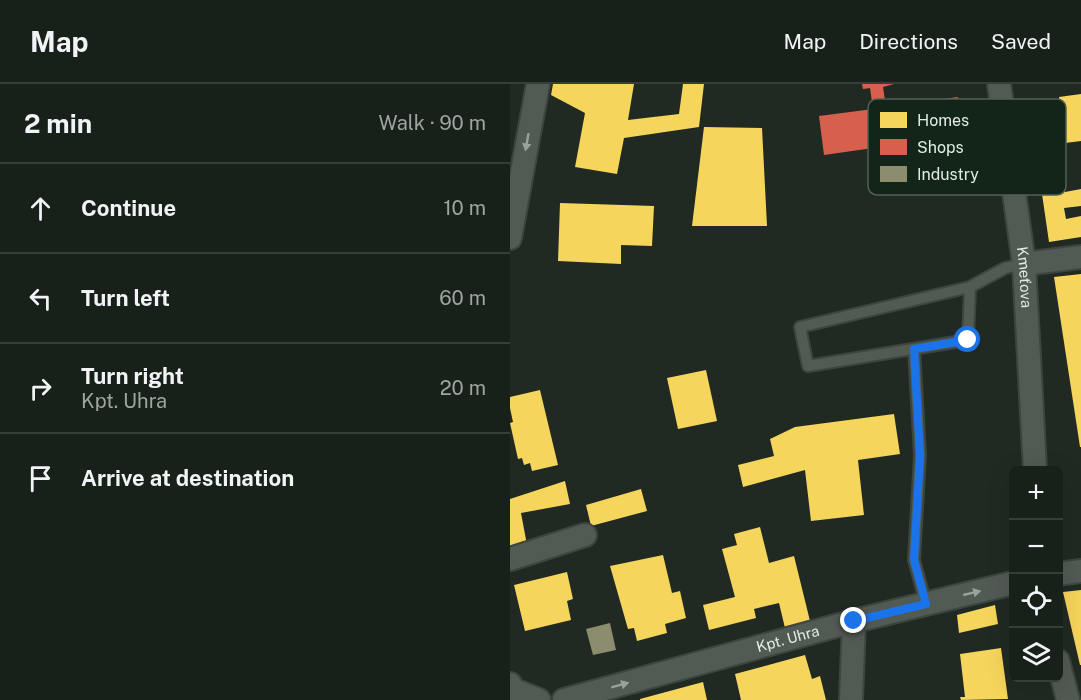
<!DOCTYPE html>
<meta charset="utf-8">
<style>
body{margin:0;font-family:"Public Sans",sans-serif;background:#252d27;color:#f1f3f6}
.controls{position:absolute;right:18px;bottom:18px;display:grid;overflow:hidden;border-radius:9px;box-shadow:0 6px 24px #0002}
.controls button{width:54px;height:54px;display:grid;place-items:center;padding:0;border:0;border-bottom:2px solid #363e39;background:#18201a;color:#f1f3f6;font:30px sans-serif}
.stop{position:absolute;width:18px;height:18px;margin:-14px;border:4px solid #1a73e8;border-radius:50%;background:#fff}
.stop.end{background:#1a73e8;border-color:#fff;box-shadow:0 2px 6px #0008}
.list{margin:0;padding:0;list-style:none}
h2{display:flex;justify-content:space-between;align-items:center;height:78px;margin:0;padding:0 24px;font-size:26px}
h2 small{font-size:20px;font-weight:400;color:#9fa3a2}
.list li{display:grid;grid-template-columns:39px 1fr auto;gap:18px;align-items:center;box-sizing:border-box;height:90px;padding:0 24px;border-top:2px solid #363e39}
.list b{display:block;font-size:22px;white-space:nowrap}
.list p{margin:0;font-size:20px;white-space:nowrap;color:#9fa3a2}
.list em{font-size:20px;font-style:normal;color:#9fa3a2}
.icon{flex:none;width:33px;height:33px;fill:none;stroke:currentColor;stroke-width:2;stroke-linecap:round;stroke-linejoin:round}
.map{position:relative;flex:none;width:571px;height:616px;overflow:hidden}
header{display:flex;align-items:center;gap:36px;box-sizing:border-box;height:84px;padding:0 30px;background:#18201a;border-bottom:2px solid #363e39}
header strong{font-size:28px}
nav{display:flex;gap:33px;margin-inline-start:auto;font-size:21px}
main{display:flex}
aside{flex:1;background:#18201a}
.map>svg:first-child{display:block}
.homes{fill:#f6d55c}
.shops{fill:#d6604d}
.industry{fill:#8c8c6e}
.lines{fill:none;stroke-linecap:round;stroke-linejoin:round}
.service-casing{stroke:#3d4540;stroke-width:14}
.minor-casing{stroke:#3d4540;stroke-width:26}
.service{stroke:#525a54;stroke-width:10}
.minor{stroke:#525a54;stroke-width:22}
.oneway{fill:#99a29c}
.route{stroke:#1a73e8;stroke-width:8}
.labels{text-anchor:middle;stroke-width:6;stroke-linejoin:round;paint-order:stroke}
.street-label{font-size:15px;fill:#e0ebe3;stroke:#132419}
.key{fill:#132419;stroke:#506056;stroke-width:1.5}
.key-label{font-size:16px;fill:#e0ebe3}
</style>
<header>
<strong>Map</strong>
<nav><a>Map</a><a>Directions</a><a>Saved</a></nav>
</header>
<main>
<aside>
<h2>2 min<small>Walk · 90 m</small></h2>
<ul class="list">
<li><svg class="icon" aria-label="ahead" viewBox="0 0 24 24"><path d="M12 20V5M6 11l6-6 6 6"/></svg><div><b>Continue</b></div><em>10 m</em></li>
<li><svg class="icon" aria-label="left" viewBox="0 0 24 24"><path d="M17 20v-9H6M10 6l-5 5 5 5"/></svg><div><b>Turn left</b></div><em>60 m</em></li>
<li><svg class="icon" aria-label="right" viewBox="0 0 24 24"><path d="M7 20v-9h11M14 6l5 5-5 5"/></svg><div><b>Turn right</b><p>Kpt. Uhra</p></div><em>20 m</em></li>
<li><svg class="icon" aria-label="arrive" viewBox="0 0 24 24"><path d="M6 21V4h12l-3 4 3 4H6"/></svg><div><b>Arrive at destination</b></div></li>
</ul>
</aside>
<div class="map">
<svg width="571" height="616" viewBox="0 0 571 616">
<rect width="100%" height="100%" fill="#202a23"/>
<g class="homes">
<polygon points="43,0 124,0 118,36 169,30 173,0 194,0 189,43 114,54 107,90 65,83 75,29 41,11"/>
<polygon points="571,10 571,57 555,59 549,13"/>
<polygon points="544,24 547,49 551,49 553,59 549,60 555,108 571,105 571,122 554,124 556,135 571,132 571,153 539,158 520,28"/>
<polygon points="194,43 252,44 257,142 182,142"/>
<polygon points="50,119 144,122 142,162 111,161 111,180 48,177"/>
<polygon points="571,190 571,363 570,363 544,193"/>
<polygon points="196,286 207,337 168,345 157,294"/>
<polygon points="30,306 48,381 22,387 20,379 14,381 12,374 8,375 0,339 3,338 0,324 0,313"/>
<polygon points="384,330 390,370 348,376 354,431 301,437 295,386 233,403 228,381 264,372 260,355 285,343"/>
<polygon points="55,397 60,420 11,429 17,461 0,466 0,415"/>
<polygon points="131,405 137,427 81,442 76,421"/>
<polygon points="250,443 259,479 284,472 300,537 275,544 269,519 244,525 246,534 199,546 193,521 225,513 212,465 227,461 224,450"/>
<polygon points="153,471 162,509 170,507 176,534 155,540 157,549 127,557 124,544 118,545 100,482"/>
<polygon points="57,488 63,515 57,517 61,536 15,547 4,501"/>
<polygon points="571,506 571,581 570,581 553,508"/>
<polygon points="485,521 488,540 449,549 447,531"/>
<polygon points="491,564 498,615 451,616 450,613 455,613 450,570"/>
<polygon points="295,571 302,595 310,592 316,616 231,616 225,590"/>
<polygon points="193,598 197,616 130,616 130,615"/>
</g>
<polygon class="shops" points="352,0 384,0 373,3 376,23 448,13 454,51 314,71 309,32 363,25 360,4 353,5"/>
<polygon class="industry" points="100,539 106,566 83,571 76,545"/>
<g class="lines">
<g class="service-casing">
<g id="service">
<polyline points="460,203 290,243 298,282 458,256 460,203 495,184 514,180"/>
<polyline points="404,265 410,371 404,476 416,520"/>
</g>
</g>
<g class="minor-casing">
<g id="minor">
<path id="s1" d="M 489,0 L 514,180 L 525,386"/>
<polyline points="0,154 28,0"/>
<polyline points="514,180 571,173"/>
<polyline points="0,475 75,451"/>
<polyline points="548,490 571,487"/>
<polyline points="548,577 558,616"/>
<polyline points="0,600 4,606 29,616"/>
<path id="s2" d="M 54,616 L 344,537 L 503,499"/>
<polyline points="341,616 344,537"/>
</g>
</g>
<use href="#service" class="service"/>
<use href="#minor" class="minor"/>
</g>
<defs><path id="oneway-solid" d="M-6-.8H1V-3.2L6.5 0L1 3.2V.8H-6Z" transform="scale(1.5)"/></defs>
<g class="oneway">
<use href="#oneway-solid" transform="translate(17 58) rotate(100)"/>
<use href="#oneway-solid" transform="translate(462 509) rotate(-13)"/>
<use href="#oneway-solid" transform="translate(110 601) rotate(-15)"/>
</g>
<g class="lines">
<polyline class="route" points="344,537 416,520 404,476 410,371 404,265 458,256"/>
</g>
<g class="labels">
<g class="street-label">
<text dy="5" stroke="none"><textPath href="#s1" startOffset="195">Kmeťova</textPath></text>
<text dy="5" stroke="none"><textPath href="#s2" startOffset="232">Kpt. Uhra</textPath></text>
</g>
</g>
<rect x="358" y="15" width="198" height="96" rx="9" class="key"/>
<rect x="370" y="28" width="27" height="16" fill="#f6d55c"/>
<rect x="370" y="55" width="27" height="16" fill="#d6604d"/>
<rect x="370" y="82" width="27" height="16" fill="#8c8c6e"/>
<g class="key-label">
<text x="407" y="42">Homes</text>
<text x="407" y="69">Shops</text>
<text x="407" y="96">Industry</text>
</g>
</svg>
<div class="controls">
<button>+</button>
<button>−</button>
<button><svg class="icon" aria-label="locate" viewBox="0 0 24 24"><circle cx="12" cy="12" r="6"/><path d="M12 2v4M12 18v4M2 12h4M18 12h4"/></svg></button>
<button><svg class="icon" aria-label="layers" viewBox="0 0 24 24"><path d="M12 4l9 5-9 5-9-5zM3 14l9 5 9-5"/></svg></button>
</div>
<div class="stop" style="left:458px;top:256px"></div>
<div class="stop end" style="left:344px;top:537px"></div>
</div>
</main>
